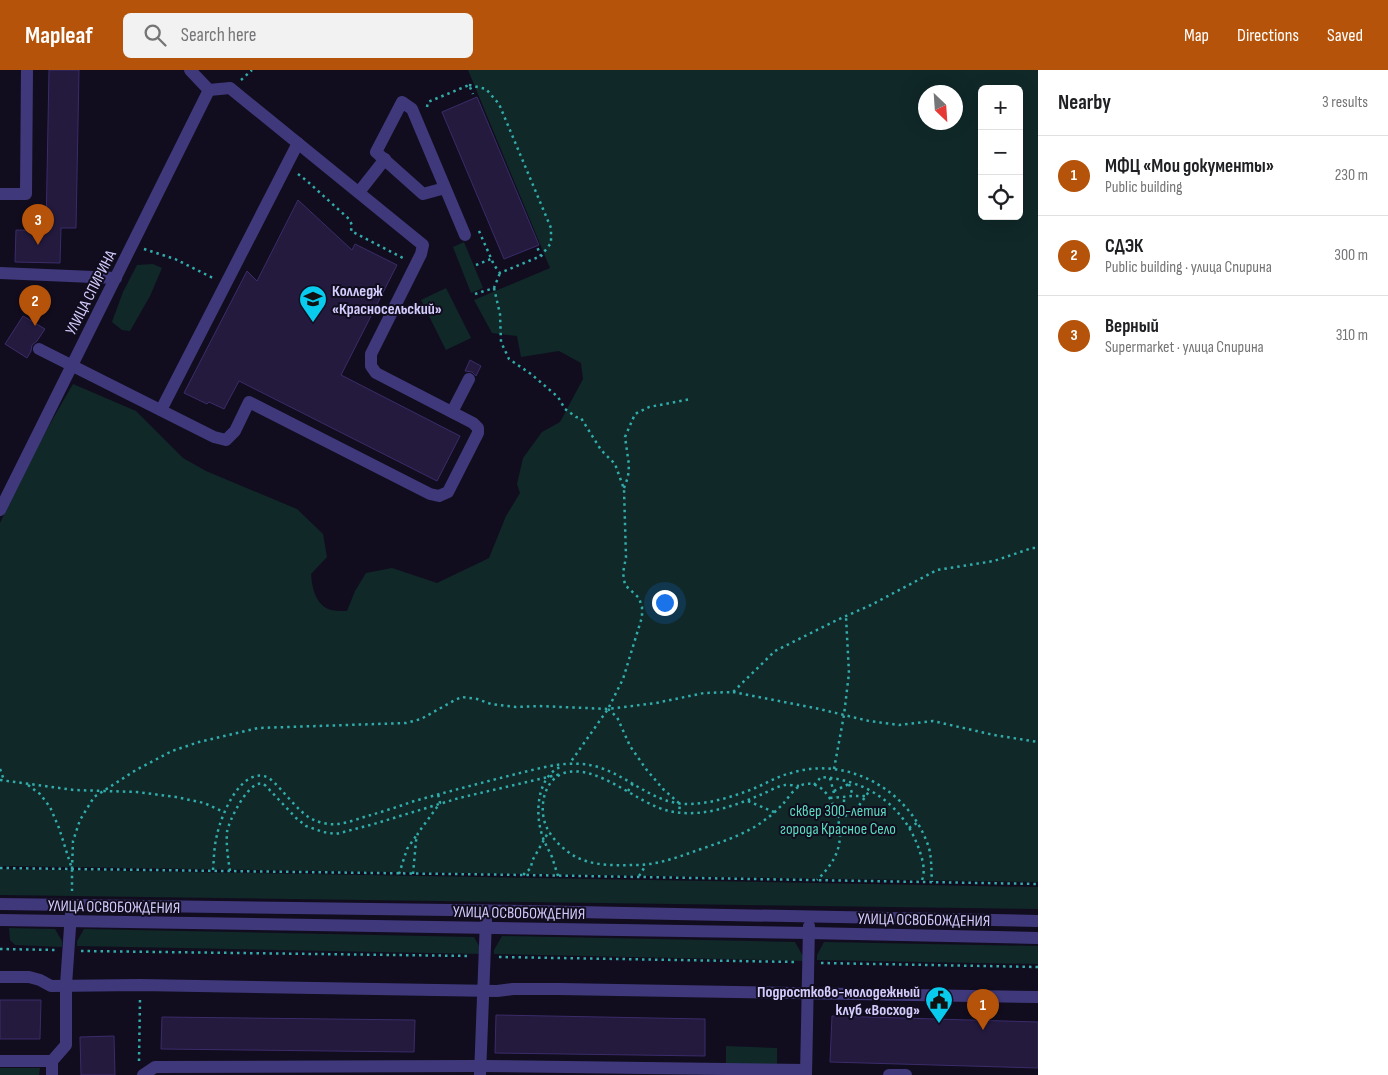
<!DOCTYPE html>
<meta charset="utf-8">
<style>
body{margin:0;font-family:"Sofia Sans Condensed",sans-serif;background:#f2f2f2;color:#202124}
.controls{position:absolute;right:15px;top:15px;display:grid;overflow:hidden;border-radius:8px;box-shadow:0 5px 20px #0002}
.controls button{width:45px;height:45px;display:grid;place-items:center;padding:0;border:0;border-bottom:1px solid #e0e0e0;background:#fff;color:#202124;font:25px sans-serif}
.compass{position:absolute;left:918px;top:15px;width:45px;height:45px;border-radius:50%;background:#fff;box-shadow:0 5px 20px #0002;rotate:155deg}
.you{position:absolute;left:664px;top:532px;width:18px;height:18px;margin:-12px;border:4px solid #fff;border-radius:50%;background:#1a73e8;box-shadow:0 0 0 8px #1a73e833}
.badge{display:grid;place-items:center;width:32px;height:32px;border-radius:50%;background:#b45309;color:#fff;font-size:16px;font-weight:700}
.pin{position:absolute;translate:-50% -41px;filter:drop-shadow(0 1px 2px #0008)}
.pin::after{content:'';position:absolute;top:26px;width:18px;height:15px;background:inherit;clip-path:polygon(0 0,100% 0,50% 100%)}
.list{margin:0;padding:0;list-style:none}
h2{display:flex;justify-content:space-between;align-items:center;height:65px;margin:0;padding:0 20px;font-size:21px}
h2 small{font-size:16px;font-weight:400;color:#757577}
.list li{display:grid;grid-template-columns:32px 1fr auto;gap:15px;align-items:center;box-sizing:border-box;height:80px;padding:0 20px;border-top:1px solid #e0e0e0}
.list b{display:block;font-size:19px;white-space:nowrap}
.list p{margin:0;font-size:16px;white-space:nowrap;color:#757577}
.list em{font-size:16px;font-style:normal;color:#757577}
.icon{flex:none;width:28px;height:28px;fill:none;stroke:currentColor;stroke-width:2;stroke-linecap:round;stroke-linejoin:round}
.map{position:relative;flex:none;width:1038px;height:1005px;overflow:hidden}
header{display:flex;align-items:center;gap:30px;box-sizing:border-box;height:70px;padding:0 25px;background:#b45309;color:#fff}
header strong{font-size:24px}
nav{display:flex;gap:28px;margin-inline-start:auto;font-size:18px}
.search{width:350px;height:45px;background:#f2f2f2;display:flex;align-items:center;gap:12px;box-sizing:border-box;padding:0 18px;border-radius:8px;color:#757577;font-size:19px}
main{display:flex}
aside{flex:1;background:#fff}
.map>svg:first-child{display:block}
.green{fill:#102828;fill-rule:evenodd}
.building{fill:#231a3e;stroke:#3b2c6a}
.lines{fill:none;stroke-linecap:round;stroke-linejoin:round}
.path{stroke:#31acaa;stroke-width:2.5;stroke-dasharray:2.5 4;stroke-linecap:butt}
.minor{stroke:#3f397c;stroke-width:12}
.labels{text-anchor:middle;stroke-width:4;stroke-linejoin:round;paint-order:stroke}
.poi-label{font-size:16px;font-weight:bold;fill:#d4ccfd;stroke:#110d1e;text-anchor:start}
.street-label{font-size:16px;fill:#d4ccfd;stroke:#110d1e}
.park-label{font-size:16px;fill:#5bdac0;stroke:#110d1e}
</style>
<header>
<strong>Mapleaf</strong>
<div class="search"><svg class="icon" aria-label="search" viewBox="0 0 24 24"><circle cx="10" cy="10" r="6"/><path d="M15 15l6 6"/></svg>Search here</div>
<nav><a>Map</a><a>Directions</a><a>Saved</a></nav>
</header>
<main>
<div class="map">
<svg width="1038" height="1005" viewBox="0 0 1038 1005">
<rect width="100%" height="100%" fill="#110d1e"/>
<g class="green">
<path d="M 468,0 L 1038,0 L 1038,812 L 0,796 L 0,453 C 22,406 46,359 73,314 L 136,341 L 183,388 L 206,401 L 297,439 L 323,464 L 327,487 L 311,504 C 312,517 315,535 331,540 C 336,541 342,541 347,541 L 355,521 L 366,503 L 392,498 L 437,513 L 489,488 L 506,446 L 520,423 L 517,414 L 523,388 L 542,362 L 560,352 L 583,309 L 581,293 L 559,281 L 521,287 L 517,266 L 492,263 L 474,230 L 550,198 ZM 982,19 L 1019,19 L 1019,146 L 982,146 ZM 926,22 L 956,22 L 956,52 L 926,52 Z"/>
<polygon points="464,172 483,218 471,223 453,177"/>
<polygon points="153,194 162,198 150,226 130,261 122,260 112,252 123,222 137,195"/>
<polygon points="446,218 471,268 446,280 421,230"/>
<polygon points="0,799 253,803 1038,817 1038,839 0,825"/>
<polygon points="9,858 55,859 62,871 62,877 15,875 10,870"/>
<polygon points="84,859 474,867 481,879 481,884 77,876 77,871"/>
<polygon points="502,866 795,872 803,886 803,891 494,884 494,880"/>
<polygon points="824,872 1038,876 1038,894 817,890 817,885"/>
<polygon points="726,976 777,978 777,995 726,994"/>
<polygon points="0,998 40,998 39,1005 0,1005"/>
</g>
<g class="building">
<polygon points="49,0 79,0 76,158 61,158 60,193 15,192 16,160 46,161"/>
<polygon points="477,27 539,175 504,189 442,42"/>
<polygon points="298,130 352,180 355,174 397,195 341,305 460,366 437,411 239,311 224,339 209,332 207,334 184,323 247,201 257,211"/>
<polygon points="23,246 45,259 37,271 32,275 31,281 27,288 5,274"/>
<polygon points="470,290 481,296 476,306 472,302 465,301"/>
<polygon points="0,930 41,930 40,969 0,969"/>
<polygon points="496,945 705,949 705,986 495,983"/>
<polygon points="832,946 1038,952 1038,998 830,992"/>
<polygon points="162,947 415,950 414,982 161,979"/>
<polygon points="114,966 115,1005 81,1005 80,967"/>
</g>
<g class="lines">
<g class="path">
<polyline points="241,10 252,0"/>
<polyline points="469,15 486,19 499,34 551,158 551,173 541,186"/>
<polyline points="427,37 428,32 469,15 473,24"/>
<polyline points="298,104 307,111 349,149 352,155 351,161 405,189"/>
<polyline points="479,161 494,195 500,203 541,186 537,177"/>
<polyline points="144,179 175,189 213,208"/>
<polyline points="476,195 491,189"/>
<polyline points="494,218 500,244 501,272 509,289 531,304 558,327 565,339 576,347 581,348 601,380 615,394 624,419 626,487 623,503 625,515 639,528 642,537 642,547 623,609 608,639 570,693"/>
<polyline points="475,224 494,218 500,203"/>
<polyline points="624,418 628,407 629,395 625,367 635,344 649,337 691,329"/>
<polyline points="733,622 815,638 869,651 899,655 933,651 994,665 1038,672"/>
<polyline points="608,639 617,647 630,676 646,699 663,719 680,734 679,743"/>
<polyline points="0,699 4,710"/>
<polyline points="834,699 844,645 849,603 846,547"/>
<polyline points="830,708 835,727"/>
<polyline points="0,710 74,720 137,722 176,727 204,733 224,742"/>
<polyline points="849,714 853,726"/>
<polyline points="28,715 40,724 50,737 59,758 72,799 72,821"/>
<path d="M 814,715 L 821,707 C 868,710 905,736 920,782 C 923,791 926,803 921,812"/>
<path d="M 799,716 C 795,716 788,714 785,715 C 777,716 768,722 760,725 C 732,737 700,748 669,741 C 637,734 598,693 564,703 C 543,710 538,740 547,758 C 553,770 565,781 576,787 C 596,797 618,795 639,795 C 661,794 681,786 701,779 C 724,771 747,764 766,749 C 772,745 778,739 783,734 C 789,727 795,716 805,714 C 828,710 840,746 840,764 C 840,784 830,797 817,810"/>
<polyline points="628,721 633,713"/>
<polyline points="834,721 849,714"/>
<polyline points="830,728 853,726 866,726"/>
<polyline points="748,731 774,742"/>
<polyline points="836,741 843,733"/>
<polyline points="844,745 844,727"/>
<polyline points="838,747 853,744 870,720"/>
<polyline points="909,758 917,753"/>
<polyline points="0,798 525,805 1038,814"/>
<polyline points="72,799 73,771 80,750 94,727 136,700 172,681 199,672 258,658 406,653 421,649 455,630 462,627 477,629 491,634 516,637 539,636 608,639 656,633 704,623 733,622 775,581 837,550 871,535 937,500 994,491 1032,478 1038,478"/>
<path d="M 213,800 C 214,788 214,776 217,765 C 221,745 242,694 269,708 C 283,719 299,744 314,750 C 321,753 330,755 337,754 C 348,753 360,748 371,745 C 384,741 398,737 411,732 C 446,722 481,713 516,704 C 537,699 559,692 581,694 C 622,696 649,736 691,734 C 713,733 735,726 755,718 C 767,713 778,706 791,703 C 848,685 911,721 929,778 C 932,790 931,800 932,812"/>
<path d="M 230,801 C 228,788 226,775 227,762 C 229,750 246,717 258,714 C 262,713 262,714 265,715 L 296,748 L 306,756 L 323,762 L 336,764 L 374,754 L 459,728 L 561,704"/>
<polyline points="399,804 407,779 416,766"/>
<polyline points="413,804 416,771 418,763 440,733 438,724"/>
<polyline points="525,805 524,804 531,798 532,791 549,761"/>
<path d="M 558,806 C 556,800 554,793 552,787 C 548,778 543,771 541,761 C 535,740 538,704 563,696"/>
<polyline points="639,806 646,795"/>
<polyline points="0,879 56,880"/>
<polyline points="81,881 471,886"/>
<polyline points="499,887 796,892"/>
<polyline points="821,893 1038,897"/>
<polyline points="139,991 140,929"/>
</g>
<g class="minor">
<polyline points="190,0 209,20"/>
<polyline points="445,118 423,124 376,82 402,32 412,39 465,165"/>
<polyline points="359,122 385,89"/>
<polyline points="0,124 26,124 27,0"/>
<polyline points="0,203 116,208"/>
<polyline points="39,279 214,367 226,370 235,361 249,332 430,424 439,426 448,422 478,363 478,358 473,353 376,303 371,296 371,284 421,184 423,175 230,18 209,20"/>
<polyline points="161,340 298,73"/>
<polyline points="452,342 469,309"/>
<polyline points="0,440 209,20"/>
<polyline points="0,834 525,841 1038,851"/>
<polyline points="0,850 809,863 1038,868"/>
<polyline points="0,907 29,907 40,910 51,916 140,915 497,921 513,919 559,919 1038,927"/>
<polyline points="0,991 52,991"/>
<polyline points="52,1005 52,991 66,975 66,915 71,843"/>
<polyline points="143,1005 155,997 480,996 806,1000"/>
<polyline points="480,1005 486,850"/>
<polyline points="806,1005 809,856"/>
<polyline points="889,1005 906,1005"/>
</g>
</g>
<defs>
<g id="university-pin" transform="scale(1.4375)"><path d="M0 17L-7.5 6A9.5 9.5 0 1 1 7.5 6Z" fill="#08cbed" stroke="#110d1e"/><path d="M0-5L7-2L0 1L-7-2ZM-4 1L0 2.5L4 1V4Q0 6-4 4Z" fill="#111"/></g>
<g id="civic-pin" transform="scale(1.4375)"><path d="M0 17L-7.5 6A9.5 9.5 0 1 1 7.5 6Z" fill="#08cbed" stroke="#110d1e"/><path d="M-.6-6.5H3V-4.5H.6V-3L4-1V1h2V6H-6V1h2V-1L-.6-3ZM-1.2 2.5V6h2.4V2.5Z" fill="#111"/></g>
</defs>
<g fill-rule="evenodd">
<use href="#university-pin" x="313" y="229"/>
<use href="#civic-pin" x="939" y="930"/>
</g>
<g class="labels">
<g class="poi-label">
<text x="332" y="226">Колледж<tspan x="332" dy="18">«Красносельский»</tspan></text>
<text x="920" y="927" text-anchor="end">Подростково-молодежный<tspan x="920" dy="18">клуб «Восход»</tspan></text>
</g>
<g class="street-label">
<text transform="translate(90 222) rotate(-63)" y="6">УЛИЦА СПИРИНА</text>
<text transform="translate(114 836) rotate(1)" y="6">УЛИЦА ОСВОБОЖДЕНИЯ</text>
<text transform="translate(519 842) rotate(1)" y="6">УЛИЦА ОСВОБОЖДЕНИЯ</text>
<text transform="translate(924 849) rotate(1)" y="6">УЛИЦА ОСВОБОЖДЕНИЯ</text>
</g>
<g class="park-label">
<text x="838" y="746">сквер 300-летия<tspan x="838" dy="18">города Красное Село</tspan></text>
</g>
</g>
</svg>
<div class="controls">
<button>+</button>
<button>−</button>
<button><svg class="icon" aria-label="locate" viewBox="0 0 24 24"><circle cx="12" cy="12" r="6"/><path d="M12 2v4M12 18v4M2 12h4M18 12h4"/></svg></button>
</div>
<svg class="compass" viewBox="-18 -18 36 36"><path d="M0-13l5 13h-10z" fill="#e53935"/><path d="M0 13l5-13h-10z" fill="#757577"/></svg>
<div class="you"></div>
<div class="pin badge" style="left:983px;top:960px">1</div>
<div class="pin badge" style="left:35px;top:256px">2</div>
<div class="pin badge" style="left:38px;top:175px">3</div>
</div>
<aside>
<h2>Nearby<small>3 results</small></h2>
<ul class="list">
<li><span class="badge">1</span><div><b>МФЦ «Мои документы»</b><p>Public building</p></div><em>230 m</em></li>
<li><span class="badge">2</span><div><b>СДЭК</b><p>Public building · улица Спирина</p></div><em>300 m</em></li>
<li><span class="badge">3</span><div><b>Верный</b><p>Supermarket · улица Спирина</p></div><em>310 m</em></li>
</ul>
</aside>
</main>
